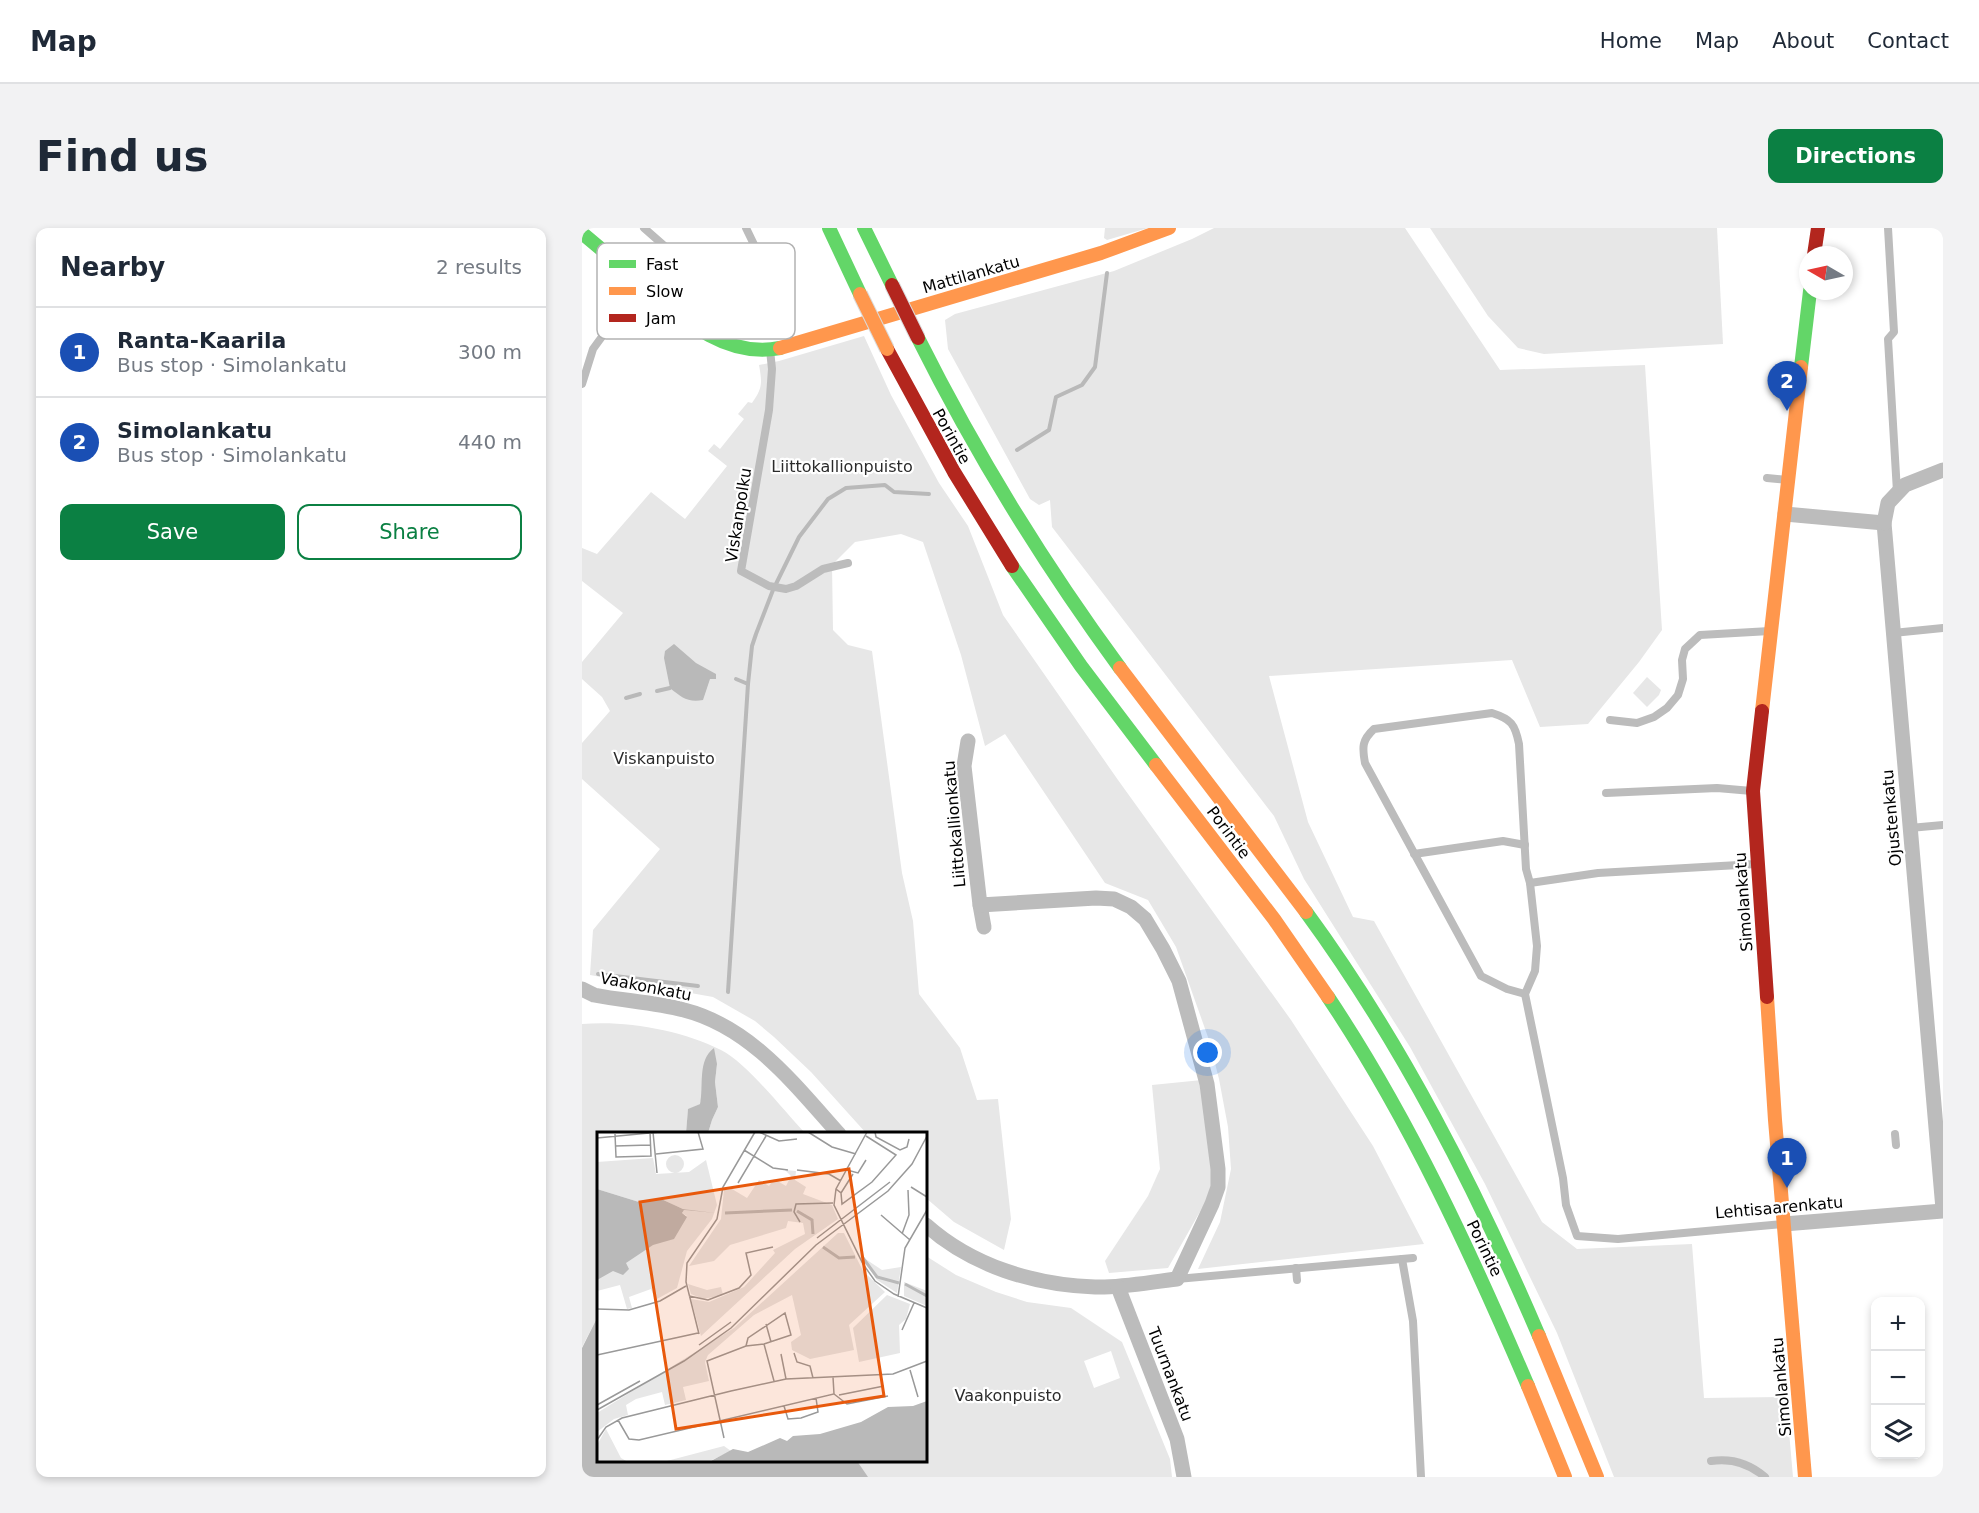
<!DOCTYPE html>
<meta charset="utf-8">
<style>
body{margin:0;font-family:"DejaVu Sans",sans-serif;background:#f2f2f3;color:#1f2937}
.controls{position:absolute;right:18px;bottom:18px;display:grid;overflow:hidden;border-radius:12px;box-shadow:0 3px 9px #0003}
.controls button{width:54px;height:54px;display:grid;place-items:center;padding:0;border:0;border-bottom:2px solid #e0e1e3;background:#fff;color:#1f2937;font:30px sans-serif}
.compass{position:absolute;left:1217px;top:18px;width:54px;height:54px;border-radius:50%;background:#fff;box-shadow:0 3px 9px #0003;rotate:279deg}
.you{position:absolute;left:626px;top:825px;width:21px;height:21px;margin:-15px;border:4px solid #fff;border-radius:50%;background:#1a73e8;box-shadow:0 0 0 9px #1a73e833}
.badge{display:grid;place-items:center;width:39px;height:39px;border-radius:50%;background:#0b8043;color:#fff;font-size:20px;font-weight:700}
.pin{position:absolute;translate:-50% -50px;filter:drop-shadow(0 2px 3px #0008)}
.pin::after{content:'';position:absolute;top:32px;width:21px;height:18px;background:inherit;clip-path:polygon(0 0,100% 0,50% 100%)}
.list{margin:0;padding:0;list-style:none}
h2{display:flex;justify-content:space-between;align-items:center;height:78px;margin:0;padding:0 24px;font-size:26px}
h2 small{font-size:20px;font-weight:400;color:#747a83}
.list li{display:grid;grid-template-columns:39px 1fr auto;gap:18px;align-items:center;box-sizing:border-box;height:90px;padding:0 24px;border-top:2px solid #e0e1e3}
.list b{display:block;font-size:22px;white-space:nowrap}
.list p{margin:0;font-size:20px;white-space:nowrap;color:#747a83}
.list em{font-size:20px;font-style:normal;color:#747a83}
.actions{display:flex;gap:12px;padding:18px 24px}
.actions a{flex:1;padding:14px 0;border:2px solid #0b8043;border-radius:12px;text-align:center;font-size:21px;color:#0b8043}
.actions .main{background:#0b8043;color:#fff}
.icon{flex:none;width:33px;height:33px;fill:none;stroke:currentColor;stroke-width:2;stroke-linecap:round;stroke-linejoin:round}
.map{position:relative;flex:none;width:1361px;height:1249px;overflow:hidden;border-radius:12px}
header{display:flex;align-items:center;gap:36px;box-sizing:border-box;height:84px;padding:0 30px;background:#fff;border-bottom:2px solid #e0e1e3}
header strong{font-size:28px}
nav{display:flex;gap:33px;margin-inline-start:auto;font-size:21px}
.intro{display:flex;align-items:center;justify-content:space-between;box-sizing:border-box;height:144px;padding:0 36px}
h1{margin:0;font-size:42px}
.button{padding:15px 27px;border-radius:12px;background:#0b8043;color:#fff;font-size:21px;font-weight:700}
main{display:flex;gap:36px;padding:0 36px}
aside{flex:1;background:#fff;border-radius:12px;box-shadow:0 3px 9px #0003}
.map>svg:first-child{display:block}
.green{fill:#e7e7e7;fill-rule:evenodd}
.water{fill:#b9b9b9}
.lines{fill:none;stroke-linecap:round;stroke-linejoin:round}
.stream{stroke:#b9b9b9;stroke-width:4}
.lane{stroke:#bcbcbc;stroke-width:8}
.street{stroke:#bcbcbc;stroke-width:15}
.fast{stroke:#63d668;stroke-width:14}
.slow{stroke:#ff974d;stroke-width:14}
.jam{stroke:#b3261e;stroke-width:14}
.slow-bridge-casing{stroke:#dbdbdb;stroke-width:16;stroke-linecap:butt}
.jam-bridge-casing{stroke:#dbdbdb;stroke-width:16;stroke-linecap:butt}
.slow-bridge{stroke:#ff974d;stroke-width:14}
.jam-bridge{stroke:#b3261e;stroke-width:14}
.labels{text-anchor:middle;stroke-width:4.5;stroke-linejoin:round;paint-order:stroke}
.street-label{font-size:16px;fill:#000;stroke:#fff}
.park-label{font-size:16px;fill:#2b2b2b;stroke:#fff}
.inset-river{fill:none;stroke:#b9b9b9;stroke-width:3}
.inset-road{fill:none;stroke:#999;stroke-width:1.5}
.view{fill:#e8590c;fill-opacity:0.15;stroke:#e8590c;stroke-width:3}
.inset-edge{fill:none;stroke:#000;stroke-width:3}
.key{fill:#fff;stroke:#b2b2b2;stroke-width:1.5}
.key-label{font-size:16px;fill:#000}
</style>
<header>
<strong>Map</strong>
<nav><a>Home</a><a>Map</a><a>About</a><a>Contact</a></nav>
</header>
<div class="intro"><h1>Find us</h1><a class="button">Directions</a></div>
<main>
<aside>
<h2>Nearby<small>2 results</small></h2>
<ul class="list">
<li><span class="badge" style="background:#1a4fb4">1</span><div><b>Ranta-Kaarila</b><p>Bus stop · Simolankatu</p></div><em>300 m</em></li>
<li><span class="badge" style="background:#1a4fb4">2</span><div><b>Simolankatu</b><p>Bus stop · Simolankatu</p></div><em>440 m</em></li>
</ul>
<div class="actions"><a class="main">Save</a><a>Share</a></div>
</aside>
<div class="map">
<svg width="1361" height="1249" viewBox="0 0 1361 1249">
<rect width="100%" height="100%" fill="#fff"/>
<g class="green">
<polygon points="523,0 566,0 525,12 522,10"/>
<polygon points="632,0 823,0 918,142 1063,137 1080,402 1057,434 1006,496 958,499 930,432 687,448 726,594 771,689 792,693 960,994 995,1021 1110,1016 1122,1170 1204,1169 1211,1249 1032,1249 975,1105 903,956 828,819 722,651 692,588 470,299 468,272 457,277 448,271 366,121 363,92 373,86 532,43 610,11"/>
<polygon points="848,0 1135,0 1141,116 962,126 936,120 906,88"/>
<path d="M 282,108 L 309,167 L 357,255 L 386,298 L 421,387 L 536,552 L 709,792 L 791,918 L 842,1016 L 616,1041 L 638,994 L 649,941 L 646,899 L 637,851 L 627,812 L 594,719 L 566,672 L 523,655 L 423,506 L 403,518 L 379,427 L 341,314 L 319,306 L 273,314 L 250,337 L 251,402 L 266,417 L 290,423 L 320,645 L 331,693 L 337,766 L 378,820 L 395,872 L 416,871 L 429,991 L 422,1022 L 372,994 L 344,970 L 344,906 L 284,905 L 229,844 L 192,809 L 173,793 L 131,769 L 8,747 L 11,702 L 78,621 L 0,551 L 0,515 L 28,483 L 20,469 L 0,451 L 0,434 L 41,385 L 0,353 L 0,320 L 15,326 L 69,264 L 103,291 L 145,238 L 126,223 L 132,216 L 138,221 L 162,191 L 156,186 L 166,174 L 170,175 C 181,160 180,154 177,137 L 197,133 Z"/>
<polygon points="1065,449 1079,462 1077,467 1065,479 1051,465"/>
<path d="M 0,796 C 43,792 100,802 139,822 C 165,835 202,883 223,905 L 126,905 L 130,892 L 136,879 L 133,854 L 135,836 L 121,864 L 118,876 L 106,882 L 104,905 L 16,906 L 16,1088 L 0,1119 Z"/>
<polygon points="620,852 630,947 629,958 624,973 586,1040 527,1045 523,1033 566,968 578,941 570,857"/>
<path d="M 344,1028 L 374,1047 L 414,1064 L 445,1074 L 489,1080 L 540,1114 L 588,1231 L 590,1249 L 245,1249 L 239,1233 L 344,1232 ZM 529,1123 L 538,1150 L 512,1160 L 502,1133 Z"/>
</g>
<g class="water">
<path d="M 92,416 L 114,435 L 134,446 L 134,451 L 128,451 L 121,472 C 106,475 99,469 88,460 L 82,430 L 83,423 Z"/>
<path d="M 132,820 L 135,836 L 133,854 L 136,879 L 130,892 L 126,905 L 104,905 L 106,881 L 118,876 C 122,859 115,832 132,820 Z"/>
<polygon points="16,1088 16,1232 275,1233 286,1249 0,1249 0,1120"/>
</g>
<g class="lines">
<g class="stream">
<polyline points="435,222 467,202 474,169 500,157 513,139 525,45"/>
<polyline points="154,451 166,456"/>
<polyline points="75,463 88,460"/>
<polyline points="44,470 58,466"/>
<polyline points="16,746 116,758"/>
<polyline points="146,764 166,456 170,418 174,406 191,362 217,309 246,271 264,260 303,257 312,264 347,266"/>
</g>
<g class="lane">
<polyline points="62,0 136,65"/>
<polyline points="1306,0 1312,104 1306,111 1315,264"/>
<path d="M 107,94 L 136,65 C 160,78 174,84 199,72 L 164,0"/>
<polyline points="188,122 190,141 187,182 159,343 187,358 204,361 214,358 241,341 266,335"/>
<polyline points="0,156 11,121 35,88 62,58"/>
<polyline points="1185,250 1205,252"/>
<polyline points="1311,405 1361,400"/>
<polyline points="1028,492 1055,495 1072,489 1085,480 1096,467 1101,451 1100,432 1103,421 1118,407 1188,403"/>
<polyline points="1024,565 1135,560 1170,563"/>
<polyline points="1328,600 1361,597"/>
<polyline points="832,626 921,613 943,617"/>
<polyline points="1174,636 1016,645 948,655 955,718 953,743 943,766 981,950 984,977 995,1008 1036,1011 1200,996"/>
<path d="M 943,766 L 925,761 L 899,748 L 783,535 C 780,519 780,512 792,501 L 910,485 C 929,491 933,496 937,516 L 944,641 L 948,655"/>
<polyline points="1313,906 1314,917"/>
<polyline points="820,1031 831,1093 839,1249"/>
<polyline points="714,1040 715,1052"/>
<polyline points="595,1051 831,1030"/>
<path d="M 1129,1233 C 1149,1230 1167,1235 1183,1249"/>
</g>
<g class="street">
<polyline points="1203,286 1302,295 1361,981"/>
<polyline points="1302,295 1306,275 1323,257 1361,242"/>
<polyline points="398,677 402,699"/>
<path d="M 0,761 L 12,767 C 42,773 72,774 102,782 C 169,799 213,857 257,906"/>
<polyline points="1202,996 1361,983"/>
<path d="M 344,997 C 390,1038 452,1057 513,1059 C 540,1060 568,1054 595,1051 L 630,976 L 636,959 L 636,941 L 625,856 L 597,753 L 581,721 L 563,691 L 549,679 L 532,671 L 514,670 L 398,677 L 382,538 L 386,513"/>
<polyline points="536,1059 595,1211 602,1249"/>
</g>
<g class="fast">
<polyline points="247,0 278,66"/>
<polyline points="282,0 310,57"/>
<path d="M 0,5 C 19,21 38,37 57,53 C 97,87 140,131 198,120"/>
<path d="M 336,110 C 394,226 461,335 538,440"/>
<polyline points="1219,139 1228,63"/>
<polyline points="430,338 499,438 574,537"/>
<path d="M 724,684 C 820,815 893,959 957,1108"/>
<path d="M 746,769 C 827,890 889,1025 946,1158"/>
</g>
<g class="slow">
<polyline points="198,120 519,25 587,0"/>
<polyline points="538,440 724,684"/>
<polyline points="1180,483 1219,139"/>
<polyline points="574,537 692,691 746,769"/>
<polyline points="1185,769 1193,892 1223,1249"/>
<polyline points="957,1108 1015,1249"/>
<polyline points="946,1158 983,1249"/>
</g>
<g class="jam">
<polyline points="1232,27 1236,0"/>
<polyline points="305,121 372,244 430,338"/>
<polyline points="1180,483 1171,563 1185,769"/>
</g>
<g class="slow-bridge-casing">
<polyline id="slow-bridge" points="278,66 305,121"/>
</g>
<g class="jam-bridge-casing">
<polyline id="jam-bridge" points="310,57 336,110"/>
</g>
<use href="#slow-bridge" class="slow-bridge"/>
<use href="#jam-bridge" class="jam-bridge"/>
</g>
<g class="labels">
<g class="street-label">
<text transform="translate(389 46) rotate(-16)" y="6">Mattilankatu</text>
<text transform="translate(370 208) rotate(61)" y="6">Porintie</text>
<text transform="translate(156 287) rotate(-81)" y="6">Viskanpolku</text>
<text transform="translate(1309 590) rotate(-95)" y="6">Ojustenkatu</text>
<text transform="translate(372 596) rotate(-95)" y="6">Liittokallionkatu</text>
<text transform="translate(647 604) rotate(53)" y="6">Porintie</text>
<text transform="translate(1161 674) rotate(-94)" y="6">Simolankatu</text>
<text transform="translate(64 758) rotate(11)" y="6">Vaakonkatu</text>
<text transform="translate(1197 979) rotate(-5)" y="6">Lehtisaarenkatu</text>
<text transform="translate(903 1020) rotate(64)" y="6">Porintie</text>
<text transform="translate(589 1146) rotate(69)" y="6">Tuurnankatu</text>
<text transform="translate(1199 1159) rotate(-95)" y="6">Simolankatu</text>
</g>
<g class="park-label">
<text x="260" y="244">Liittokallionpuisto</text>
<text x="82" y="536">Viskanpuisto</text>
<text x="426" y="1173">Vaakonpuisto</text>
</g>
</g>
<g transform="translate(15 904)">
<rect width="330" height="330" fill="#fff"/>
<path d="M69 32a9 9 0 1 1 18 0a9 9 0 1 1-18 0ZM 56,26 L 59,42 L 92,40 L 109,28 L 120,73 L 115,87 L 90,119 L 80,156 L 58,168 L 54,157 L 32,165 L 35,176 L 30,177 L 23,153 L 0,159 L 0,132 L 90,84 L 85,81 L 87,78 L 116,81 L 86,77 L 62,66 L 42,70 L 0,57 L 0,30 ZM 188,38 L 199,39 L 198,48 L 209,55 L 206,62 L 235,73 L 241,87 L 198,117 L 104,204 L 94,167 L 112,170 L 147,155 L 178,121 L 176,118 L 208,102 L 206,91 L 191,89 L 189,96 L 133,113 L 117,129 L 92,134 L 124,87 L 127,58 L 135,57 L 150,66 L 162,48 L 172,54 L 177,47 L 189,54 L 194,44 ZM 241,101 L 247,101 L 266,139 L 288,160 L 252,193 L 257,218 L 213,227 L 195,218 L 194,210 L 204,203 L 195,163 L 157,183 L 111,223 L 108,230 L 112,249 L 86,255 L 89,268 L 68,273 L 65,260 L 39,267 L 29,273 L 31,283 L 17,287 L 0,300 L 0,281 L 137,196 ZM 264,124 L 285,138 L 304,135 L 300,161 L 280,148 ZM 307,150 L 330,159 L 330,174 L 307,164 ZM 91,152 L 110,158 L 124,155 L 126,163 L 106,167 L 94,162 ZM 290,163 L 313,172 L 309,187 L 302,193 L 303,221 L 262,230 L 256,196 ZM 9,297 L 24,326 L 31,330 L 0,330 L 0,313 ZM 127,314 L 134,319 L 113,329 L 66,330 Z" fill="#e7e7e7"/>
<path d="M 0,57 L 42,70 L 62,66 L 86,77 L 118,81 L 87,78 L 85,81 L 90,85 L 77,107 L 56,113 L 29,131 L 32,137 L 26,143 L 16,139 L 0,148 ZM 330,269 L 330,330 L 90,330 L 114,329 L 136,317 L 151,320 L 183,306 L 190,309 L 196,304 L 223,302 L 264,290 L 291,275 L 316,274 Z" fill="#b9b9b9"/>
<path class="inset-river" d="M 200,79 L 215,88 L 216,102M 128,81 L 195,78M 226,115 L 242,126 L 258,125M 266,126 L 280,145 L 302,151M 308,152 L 330,164"/>
<path class="inset-road" d="M 56,0 L 60,41M 162,0 L 182,9 L 200,7M 211,0 L 235,15 L 259,22M 270,0 L 239,57 L 237,73 L 266,132 L 278,149 L 297,162 L 330,176M 278,0 L 279,5 L 303,18 L 310,15 L 312,7M 18,2 L 19,25 L 54,24 L 53,0M 0,6 L 63,0M 18,14 L 53,13M 147,18 L 176,36 L 191,38M 59,22 L 106,17 L 101,0M 200,38 L 232,42 L 244,49M 250,38 L 261,41 L 269,28M 141,51 L 169,4M 314,55 L 330,65M 239,57 L 244,61 L 245,72 L 275,50 L 299,23 L 269,4M 244,61 L 256,42M 284,83 L 313,108M 203,90 L 197,80 L 199,72 L 236,71M 305,102 L 312,83 L 311,58M 220,106 L 293,50M 92,164 L 111,168 L 142,156 L 154,143 L 149,121 L 176,115M 301,165 L 308,116 L 330,78M 0,177 L 32,178 L 63,169 L 89,154M 169,192 L 174,210M 305,198 L 317,171M 102,202 L 89,150 L 90,131 L 120,87 L 126,55 L 158,0M 102,213 L 134,190M 149,214 L 151,206 L 188,181 L 194,203 L 167,212M 197,221 L 200,230 L 213,234 L 216,246M 184,222 L 189,247M 0,223 L 101,201M 313,238 L 321,265M 237,262 L 250,272 L 291,264M 242,263 L 287,254M 0,273 L 43,249M 187,274 L 191,287 L 204,286 L 221,280 L 219,266M 0,278 L 87,229 L 134,196 L 219,113 L 291,59 L 315,32 L 330,4M 21,288 L 32,307 L 42,308 L 237,262 L 236,245M 127,306 L 110,229 L 149,214 L 167,212 L 177,249M 0,308 L 9,295 L 25,286 L 134,259 L 189,247 L 296,242 L 330,229"/>
<path class="view" d="M 252,37 L 287,264 L 79,297 L 43,70 Z"/>
<rect width="330" height="330" class="inset-edge"/>
</g>
<rect x="15" y="15" width="198" height="96" rx="9" class="key"/>
<rect x="27" y="32" width="27" height="8" fill="#63d668"/>
<rect x="27" y="59" width="27" height="8" fill="#ff974d"/>
<rect x="27" y="86" width="27" height="8" fill="#b3261e"/>
<g class="key-label">
<text x="64" y="42">Fast</text>
<text x="64" y="69">Slow</text>
<text x="64" y="96">Jam</text>
</g>
</svg>
<div class="controls">
<button>+</button>
<button>−</button>
<button><svg class="icon" aria-label="layers" viewBox="0 0 24 24"><path d="M12 4l9 5-9 5-9-5zM3 14l9 5 9-5"/></svg></button>
</div>
<svg class="compass" viewBox="-18 -18 36 36"><path d="M0-13l5 13h-10z" fill="#e53935"/><path d="M0 13l5-13h-10z" fill="#747a83"/></svg>
<div class="you"></div>
<div class="pin badge" style="left:1205px;top:960px;background:#1a4fb4">1</div>
<div class="pin badge" style="left:1205px;top:183px;background:#1a4fb4">2</div>
</div>
</main>
